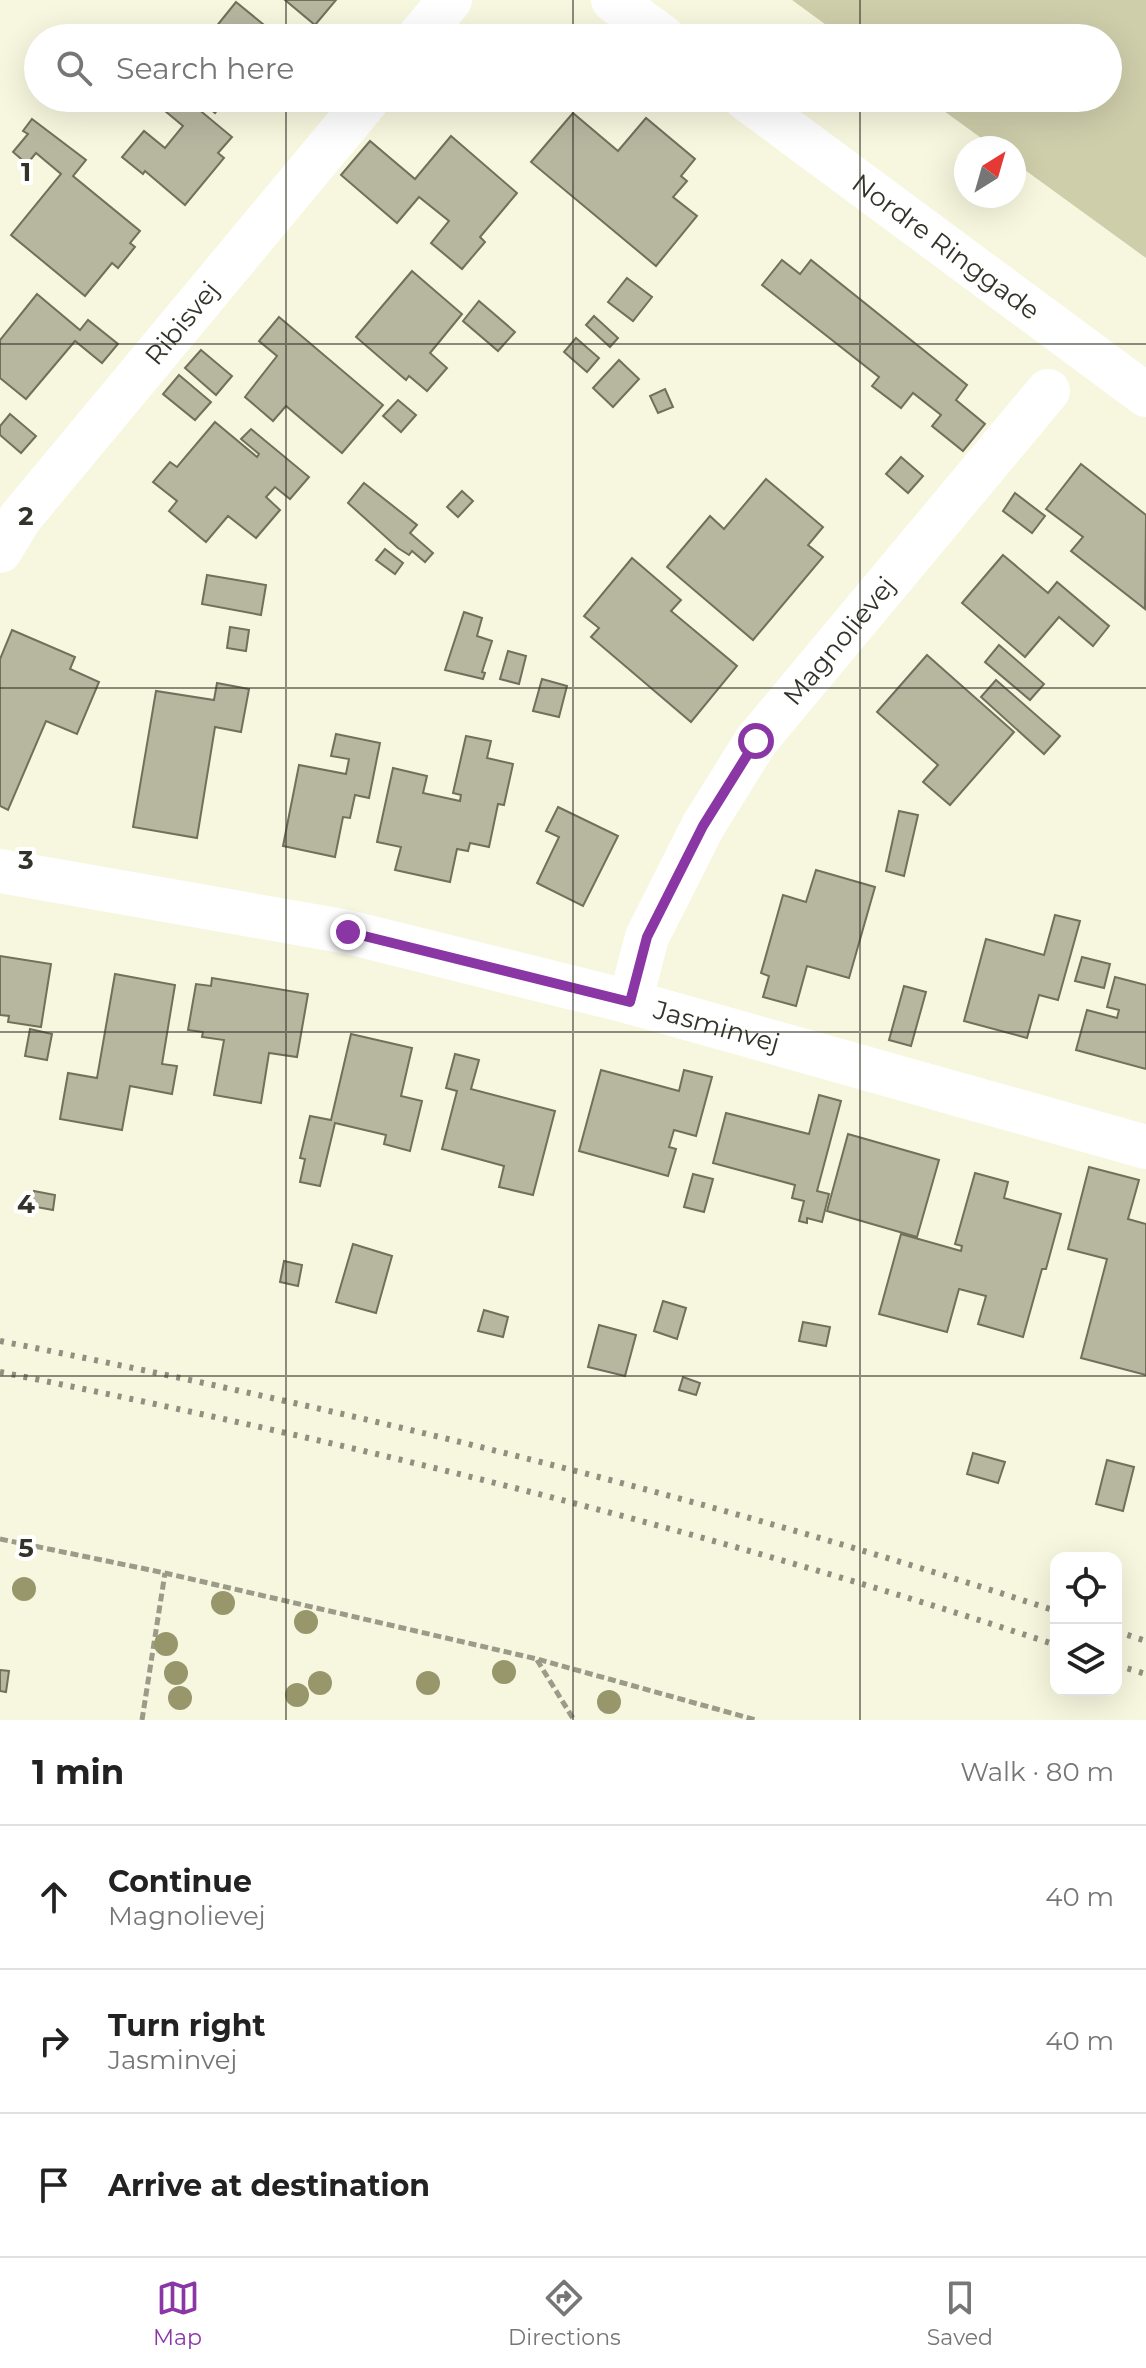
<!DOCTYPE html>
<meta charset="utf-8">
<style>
body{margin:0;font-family:Montserrat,sans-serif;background:#f2f2f2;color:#222}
.controls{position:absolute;right:24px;bottom:24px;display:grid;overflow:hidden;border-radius:16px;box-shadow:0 8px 32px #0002}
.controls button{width:72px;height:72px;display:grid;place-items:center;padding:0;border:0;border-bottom:2px solid #e0e0e0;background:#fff;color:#222;font:40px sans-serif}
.compass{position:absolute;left:954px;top:136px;width:72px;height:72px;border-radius:50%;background:#fff;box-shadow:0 8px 32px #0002;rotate:37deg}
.stop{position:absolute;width:24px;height:24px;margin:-18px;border:6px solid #8a37a5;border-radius:50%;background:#fff}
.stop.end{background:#8a37a5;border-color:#fff;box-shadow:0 2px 8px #0008}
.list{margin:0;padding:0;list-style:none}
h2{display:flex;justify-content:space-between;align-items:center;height:104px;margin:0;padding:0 32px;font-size:34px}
h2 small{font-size:26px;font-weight:400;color:#767676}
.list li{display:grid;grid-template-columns:52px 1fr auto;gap:24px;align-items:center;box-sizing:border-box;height:144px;padding:0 32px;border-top:2px solid #e0e0e0}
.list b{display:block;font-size:30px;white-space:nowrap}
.list p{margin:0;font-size:26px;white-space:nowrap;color:#767676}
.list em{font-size:26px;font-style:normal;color:#767676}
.icon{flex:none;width:44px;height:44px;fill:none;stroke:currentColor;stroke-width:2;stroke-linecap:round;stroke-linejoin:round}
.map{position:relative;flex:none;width:1146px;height:1720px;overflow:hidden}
.search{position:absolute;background:#fff;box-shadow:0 8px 32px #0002;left:24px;right:24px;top:24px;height:88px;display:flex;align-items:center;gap:20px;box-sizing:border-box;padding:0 28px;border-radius:44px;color:#767676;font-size:30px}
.sheet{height:536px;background:#fff}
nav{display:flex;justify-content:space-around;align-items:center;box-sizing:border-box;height:112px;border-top:2px solid #e0e0e0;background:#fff;font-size:22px;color:#767676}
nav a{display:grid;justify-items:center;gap:4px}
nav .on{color:#8a37a5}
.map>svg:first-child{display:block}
.green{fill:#ceceab}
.building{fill:#b7b7a0;stroke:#70705b;stroke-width:2}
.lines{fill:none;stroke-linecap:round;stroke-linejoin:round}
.path{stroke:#9b9b8a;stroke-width:5;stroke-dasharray:8 4;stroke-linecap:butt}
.minor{stroke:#fff;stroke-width:44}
.rail{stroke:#909080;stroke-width:6;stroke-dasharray:4 8;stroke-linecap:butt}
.tree{fill:#98976c}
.route{stroke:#8a37a5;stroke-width:10}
.grid{fill:none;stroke:#33332a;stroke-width:2;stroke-opacity:0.55}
.labels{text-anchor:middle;stroke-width:8;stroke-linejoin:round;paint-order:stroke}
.street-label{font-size:26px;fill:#33332a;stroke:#fff}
.grid-label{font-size:26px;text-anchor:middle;font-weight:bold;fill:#33332a;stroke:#fff;stroke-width:8;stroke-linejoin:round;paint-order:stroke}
</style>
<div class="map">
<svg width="1146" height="1720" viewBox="0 0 1146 1720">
<rect width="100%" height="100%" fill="#f7f7df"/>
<polygon class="green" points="792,0 1146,0 1146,258 1014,162 1014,148 995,148 926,98 1108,98 1108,38 844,38"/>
<g class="building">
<polygon points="285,0 336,0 315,25"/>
<polygon points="236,2 275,34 272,38 207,38"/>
<polygon points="189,27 203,38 180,38"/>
<polygon points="156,98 185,98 232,137 218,153 224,158 185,205 145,171 143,174 122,157 144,131 165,148 183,126 153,101"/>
<polygon points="197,98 226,98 215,113"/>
<polygon points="573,113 618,151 646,118 695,159 681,176 687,181 673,197 697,216 656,266 531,162"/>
<polygon points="32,119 86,160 73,176 140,231 130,243 135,247 118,268 112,263 85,296 11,235 61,174 36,153 27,164 13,152 28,134 23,131"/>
<polygon points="451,136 517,193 480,237 485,242 462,269 431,243 449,221 419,197 397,223 341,175 370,141 415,179"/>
<polygon points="782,260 800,274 811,260 967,385 956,400 985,424 963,451 932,426 941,415 913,393 901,408 872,386 879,377 762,285"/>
<polygon points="412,271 462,314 430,353 447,368 427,391 409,376 406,380 356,337"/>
<polygon points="627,278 652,297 633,321 608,302"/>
<polygon points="37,294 80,330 88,320 118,344 102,363 75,341 26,399 0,378 0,340"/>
<polygon points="479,301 515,332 498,351 463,321"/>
<polygon points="594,316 618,338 610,347 586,325"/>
<polygon points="279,317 383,405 342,453 286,406 273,421 245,397 277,356 259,341"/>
<polygon points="576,338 599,358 587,372 564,352"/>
<polygon points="201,350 232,376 216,395 185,368"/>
<polygon points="619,360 639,379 613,407 593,388"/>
<polygon points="179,375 211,402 195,420 163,394"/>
<polygon points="665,389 673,407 658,413 650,396"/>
<polygon points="398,400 416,415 401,432 383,416"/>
<polygon points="10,414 36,436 21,453 0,435 0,426"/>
<polygon points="215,422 257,457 259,454 241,439 251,429 309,477 290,499 275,487 266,497 280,510 256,538 228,516 206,542 169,511 177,501 153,482 170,462 177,467"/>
<polygon points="901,457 923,476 908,493 886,474"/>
<polygon points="1081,464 1146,515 1145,609 1071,551 1083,537 1046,509"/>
<polygon points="766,479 823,527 808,545 823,557 753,640 667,567 710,516 724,529"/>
<polygon points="364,483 417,525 410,533 433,553 425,562 412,551 409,555 398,548 348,503"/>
<polygon points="462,491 473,501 458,517 447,507"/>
<polygon points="1015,493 1045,516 1032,533 1003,511"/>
<polygon points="385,549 403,563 395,574 376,560"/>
<polygon points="1003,555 1048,593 1057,582 1109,626 1093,646 1059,617 1025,657 962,603"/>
<polygon points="632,558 681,600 671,611 737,666 691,722 591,637 599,628 584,616"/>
<polygon points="207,575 266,585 261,615 202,604"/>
<polygon points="464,612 482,618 477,636 492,641 482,672 485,673 483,679 445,670"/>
<polygon points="230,627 249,630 246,651 227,648"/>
<polygon points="12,630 75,657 70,669 99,682 77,734 46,721 8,810 0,806 0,659"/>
<polygon points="999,645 1044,684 1030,700 985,662"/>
<polygon points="508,651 526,656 519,684 500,679"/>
<polygon points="927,655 1014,732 950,805 923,782 938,765 877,712"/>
<polygon points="542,679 567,686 559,717 533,711"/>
<polygon points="996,680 1060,736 1044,754 981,697"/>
<polygon points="217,683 249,689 241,732 215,727 197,838 133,827 156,691 214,700"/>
<polygon points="336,734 380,743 369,798 355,795 350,818 343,817 335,857 283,846 299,765 346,774 349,759 331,756"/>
<polygon points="466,736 491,741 487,758 513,764 504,805 498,804 489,847 470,843 468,851 457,849 450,882 395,870 401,847 377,842 393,768 427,776 423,793 460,801 461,795 453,793"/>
<polygon points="558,807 618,836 583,906 537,883 559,837 546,831"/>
<polygon points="899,811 918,815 904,876 886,871"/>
<polygon points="816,870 875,887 849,978 807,966 796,1006 763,997 769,976 761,973 783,895 806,902"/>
<polygon points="1055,915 1080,921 1058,1000 1039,995 1027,1038 964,1021 986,939 1044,955"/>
<polygon points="0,956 51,964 41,1027 8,1022 9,1016 0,1015"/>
<polygon points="1082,957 1110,964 1104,988 1075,981"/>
<polygon points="115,974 175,985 162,1064 177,1066 172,1094 130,1086 122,1130 60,1119 68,1073 97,1078"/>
<polygon points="1115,977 1146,985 1146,1069 1076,1050 1087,1010 1117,1018 1119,1010 1107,1007"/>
<polygon points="212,978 308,994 297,1057 269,1053 261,1103 214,1095 224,1040 202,1037 203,1032 188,1030 196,984 211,986"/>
<polygon points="904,986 926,992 911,1046 889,1040"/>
<polygon points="30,1029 52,1034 47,1060 25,1056"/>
<polygon points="351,1034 412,1048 401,1096 422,1101 410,1151 384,1144 386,1135 335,1123 320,1186 300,1182 305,1159 300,1158 310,1116 331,1120"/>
<polygon points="455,1054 479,1060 471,1089 555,1111 533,1195 499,1187 504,1166 442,1149 457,1091 446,1088"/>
<polygon points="601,1070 679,1091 684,1070 712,1077 696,1136 674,1130 669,1147 676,1149 668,1176 579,1151"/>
<polygon points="819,1095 841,1101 817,1191 829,1194 822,1222 807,1218 807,1223 799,1221 804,1201 792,1198 795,1185 713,1163 726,1113 809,1134"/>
<polygon points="848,1134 939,1160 917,1237 827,1211"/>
<polygon points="1089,1167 1139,1180 1128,1219 1146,1224 1146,1375 1081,1358 1107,1259 1068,1249"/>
<polygon points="975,1173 1008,1182 1004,1198 1061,1214 1046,1269 1042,1269 1023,1337 978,1324 986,1296 959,1289 947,1332 879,1314 901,1234 961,1251 962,1246 955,1244"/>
<polygon points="693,1174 713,1179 704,1212 684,1207"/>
<polygon points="34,1191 55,1195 53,1210 31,1206"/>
<polygon points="353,1244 392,1256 376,1313 336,1302"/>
<polygon points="284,1261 302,1265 298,1286 280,1282"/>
<polygon points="663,1301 686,1308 677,1339 654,1331"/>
<polygon points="484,1310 508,1317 503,1337 478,1331"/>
<polygon points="803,1322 830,1327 826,1346 799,1341"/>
<polygon points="599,1325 636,1335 625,1376 588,1367"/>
<polygon points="683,1377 700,1383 696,1395 679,1390"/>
<polygon points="973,1453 1005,1462 998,1483 967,1474"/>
<polygon points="1107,1460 1134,1467 1123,1511 1096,1504"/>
<polygon points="0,1670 9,1671 6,1692 0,1691"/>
</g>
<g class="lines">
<g class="path">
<polyline points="0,1539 165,1573 537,1659 756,1720"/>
<polyline points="537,1660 574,1720"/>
<polyline points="142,1720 165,1573"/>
</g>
<g class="minor">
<polyline points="613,0 664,38"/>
<polyline points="418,38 450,0"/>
<path id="s1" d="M 745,98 L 1146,395"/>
<path id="s2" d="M 0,551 L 20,518 L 369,98"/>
<path id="s3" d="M 0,871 L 348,932 L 630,1002 L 1146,1147"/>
<path id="s4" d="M 630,1002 L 647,937 L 703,826 L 756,741 L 1048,391"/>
</g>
<g class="rail">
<path d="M 0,1341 C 356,1411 711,1498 1056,1611"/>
<path d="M 0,1372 C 356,1443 711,1531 1056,1645"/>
<polyline points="1116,1631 1146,1641"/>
<polyline points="1116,1665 1146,1674"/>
</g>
</g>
<g class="tree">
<circle cx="24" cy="1589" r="12"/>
<circle cx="223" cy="1603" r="12"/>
<circle cx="306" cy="1622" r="12"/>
<circle cx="166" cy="1644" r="12"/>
<circle cx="504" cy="1672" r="12"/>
<circle cx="176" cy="1673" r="12"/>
<circle cx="320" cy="1683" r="12"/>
<circle cx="428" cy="1683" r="12"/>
<circle cx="297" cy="1695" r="12"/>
<circle cx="180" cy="1698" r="12"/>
<circle cx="609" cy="1702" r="12"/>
</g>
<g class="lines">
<polyline class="route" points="348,932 630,1002 647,937 703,826 756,741"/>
</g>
<path class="grid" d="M 286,0 L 286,38M 573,0 L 573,38M 860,0 L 860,38M 286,98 L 286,1720M 573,98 L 573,1720M 860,98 L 860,1720M 0,344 L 1146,344M 0,688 L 1146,688M 0,1032 L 1146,1032M 0,1376 L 1146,1376"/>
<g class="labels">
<g class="street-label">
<text dy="9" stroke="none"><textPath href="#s1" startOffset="250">Nordre Ringgade</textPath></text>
<text dy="9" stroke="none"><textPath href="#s2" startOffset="292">Ribisvej</textPath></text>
<text dy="9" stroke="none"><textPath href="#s4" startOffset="422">Magnolievej</textPath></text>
<text dy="9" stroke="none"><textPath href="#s3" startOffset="734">Jasminvej</textPath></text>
</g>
</g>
<g class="grid-label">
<text x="26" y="181">1</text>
<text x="26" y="525">2</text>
<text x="26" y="869">3</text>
<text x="26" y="1213">4</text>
<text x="26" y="1557">5</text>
</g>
</svg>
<div class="controls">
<button><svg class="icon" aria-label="locate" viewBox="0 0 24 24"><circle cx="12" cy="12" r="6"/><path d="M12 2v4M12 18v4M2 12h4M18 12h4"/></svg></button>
<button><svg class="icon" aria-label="layers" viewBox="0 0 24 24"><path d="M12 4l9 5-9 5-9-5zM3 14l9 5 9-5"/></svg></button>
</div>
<svg class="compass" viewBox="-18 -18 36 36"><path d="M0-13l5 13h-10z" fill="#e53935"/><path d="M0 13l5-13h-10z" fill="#767676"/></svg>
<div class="stop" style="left:756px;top:741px"></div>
<div class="stop end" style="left:348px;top:932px"></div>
<div class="search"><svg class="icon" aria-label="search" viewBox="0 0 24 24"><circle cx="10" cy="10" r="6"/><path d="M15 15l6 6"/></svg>Search here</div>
</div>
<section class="sheet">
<h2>1 min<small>Walk · 80 m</small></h2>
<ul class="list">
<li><svg class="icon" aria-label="ahead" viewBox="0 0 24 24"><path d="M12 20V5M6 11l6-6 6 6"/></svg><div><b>Continue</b><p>Magnolievej</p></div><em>40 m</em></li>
<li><svg class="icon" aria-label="right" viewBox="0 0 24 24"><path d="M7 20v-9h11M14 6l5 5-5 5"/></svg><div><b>Turn right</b><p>Jasminvej</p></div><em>40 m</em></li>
<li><svg class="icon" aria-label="arrive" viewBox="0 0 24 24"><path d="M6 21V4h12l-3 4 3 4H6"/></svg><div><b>Arrive at destination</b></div></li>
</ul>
</section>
<nav>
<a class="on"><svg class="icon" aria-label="map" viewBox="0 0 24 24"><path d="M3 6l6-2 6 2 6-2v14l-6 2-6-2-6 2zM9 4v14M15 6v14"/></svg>Map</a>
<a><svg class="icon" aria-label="directions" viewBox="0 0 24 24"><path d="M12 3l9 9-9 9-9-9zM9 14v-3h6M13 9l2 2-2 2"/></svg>Directions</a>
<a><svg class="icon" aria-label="saved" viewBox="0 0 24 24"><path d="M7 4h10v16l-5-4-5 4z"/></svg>Saved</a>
</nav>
